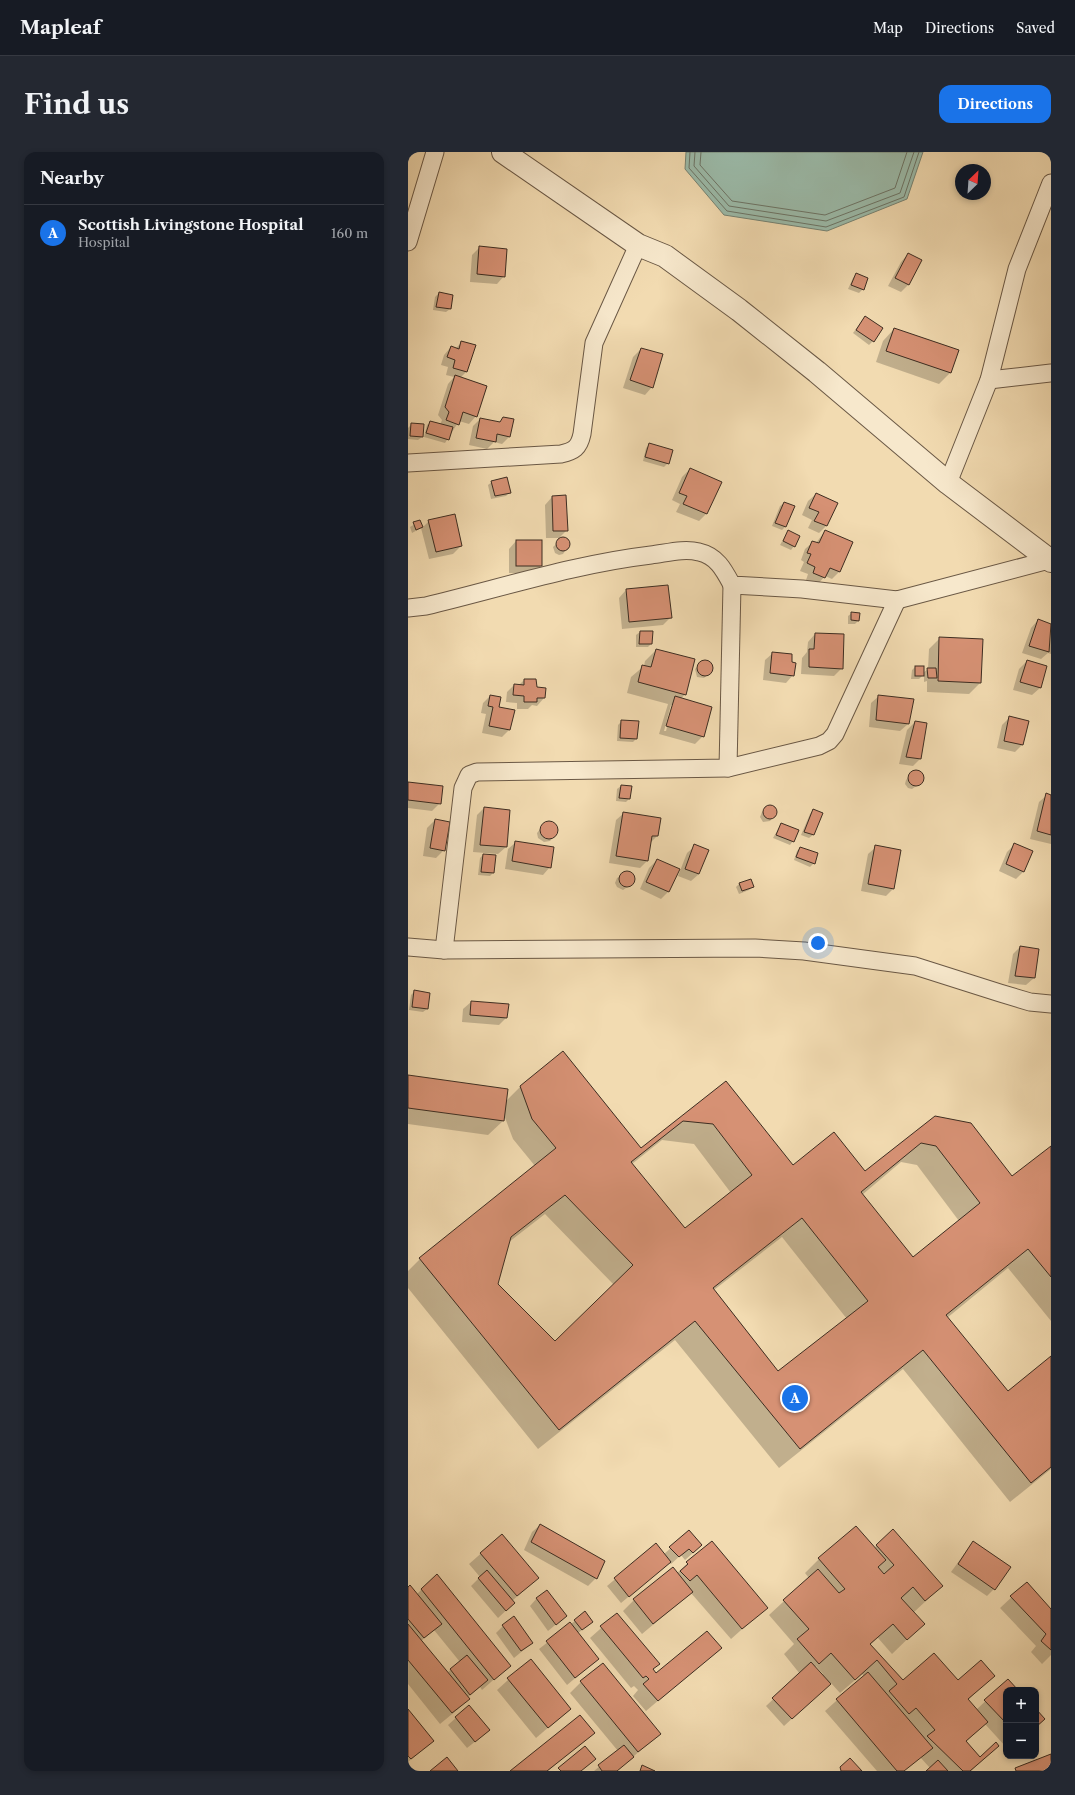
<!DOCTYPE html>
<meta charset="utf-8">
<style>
body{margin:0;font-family:"Libre Caslon Text",serif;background:#242831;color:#f1f3f6}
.controls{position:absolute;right:12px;bottom:12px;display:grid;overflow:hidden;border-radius:8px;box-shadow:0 2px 6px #0003}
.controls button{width:36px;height:36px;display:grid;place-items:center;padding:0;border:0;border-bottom:1px solid #363941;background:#171b24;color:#f1f3f6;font:20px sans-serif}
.compass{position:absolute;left:547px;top:12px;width:36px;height:36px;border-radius:50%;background:#171b24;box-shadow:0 2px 6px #0003;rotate:25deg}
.you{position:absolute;left:410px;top:791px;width:14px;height:14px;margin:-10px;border:3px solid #fff;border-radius:50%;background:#1a73e8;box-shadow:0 0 0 6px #1a73e833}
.badge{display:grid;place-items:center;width:26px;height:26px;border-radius:50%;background:#1a73e8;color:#fff;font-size:13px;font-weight:700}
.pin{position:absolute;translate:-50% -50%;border:2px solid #fff;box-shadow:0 1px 4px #0006}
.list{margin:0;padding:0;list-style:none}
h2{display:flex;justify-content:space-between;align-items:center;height:52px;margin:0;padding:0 16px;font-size:17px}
h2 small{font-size:13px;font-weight:400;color:#9ea1a6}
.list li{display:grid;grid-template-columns:26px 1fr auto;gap:12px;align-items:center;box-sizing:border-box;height:56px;padding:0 16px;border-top:1px solid #363941}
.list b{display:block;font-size:15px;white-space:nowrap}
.list p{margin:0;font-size:13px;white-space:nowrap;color:#9ea1a6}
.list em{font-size:13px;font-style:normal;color:#9ea1a6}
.map{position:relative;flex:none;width:643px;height:1619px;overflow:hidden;border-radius:12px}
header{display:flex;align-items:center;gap:24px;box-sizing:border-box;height:56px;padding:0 20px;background:#171b24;border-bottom:1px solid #363941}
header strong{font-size:19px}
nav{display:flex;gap:22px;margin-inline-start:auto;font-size:14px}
.intro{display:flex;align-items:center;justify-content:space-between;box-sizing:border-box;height:96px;padding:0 24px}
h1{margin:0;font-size:28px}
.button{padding:10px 18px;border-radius:12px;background:#1a73e8;color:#fff;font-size:14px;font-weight:700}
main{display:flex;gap:24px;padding:0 24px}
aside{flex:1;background:#171b24;border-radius:12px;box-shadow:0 2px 6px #0003}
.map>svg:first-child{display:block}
.water{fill:#9bbbaa;stroke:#758273}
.shadow{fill:#0003;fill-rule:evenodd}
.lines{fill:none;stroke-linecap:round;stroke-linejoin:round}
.shore{stroke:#6c7466;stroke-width:1}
.building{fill:#d69174;stroke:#3d2d21;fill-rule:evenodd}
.minor-casing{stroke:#6a5845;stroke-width:19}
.tertiary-casing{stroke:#6a5845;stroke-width:24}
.minor{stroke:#f7e8cc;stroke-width:17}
.tertiary{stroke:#f7e8cc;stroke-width:22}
</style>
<header>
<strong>Mapleaf</strong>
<nav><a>Map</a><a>Directions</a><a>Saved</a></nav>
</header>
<div class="intro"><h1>Find us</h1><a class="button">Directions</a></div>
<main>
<aside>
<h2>Nearby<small></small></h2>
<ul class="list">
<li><span class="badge">A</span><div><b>Scottish Livingstone Hospital</b><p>Hospital</p></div><em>160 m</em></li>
</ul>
</aside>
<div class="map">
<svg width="643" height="1619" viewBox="0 0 643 1619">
<rect width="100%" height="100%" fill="#f2dbb1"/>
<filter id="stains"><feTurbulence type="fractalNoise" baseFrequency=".005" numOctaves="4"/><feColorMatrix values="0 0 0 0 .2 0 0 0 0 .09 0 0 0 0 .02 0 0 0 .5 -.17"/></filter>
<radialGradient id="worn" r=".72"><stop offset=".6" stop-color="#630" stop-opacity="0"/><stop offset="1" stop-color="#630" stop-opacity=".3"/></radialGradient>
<polygon class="water" points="278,0 515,0 499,47 419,79 316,63 277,17"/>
<g class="shadow">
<polygon points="72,95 96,124 89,132 62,130 64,103"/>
<polygon points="500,102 513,108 500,133 493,140 480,134 493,110"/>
<polygon points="448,122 455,137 451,141 440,137 445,126"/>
<polygon points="31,141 42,157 38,160 25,158 27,145"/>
<polygon points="457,165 465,189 461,193 445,181"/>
<polygon points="486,177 542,221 531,232 468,210 475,189"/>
<polygon points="54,190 59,219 52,226 68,264 61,272 51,269 37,291 16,285 19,273 23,270 32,273 34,268 30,263 40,232 46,225 38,223 40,215 33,213 36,203 43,195 47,197"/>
<polygon points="233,197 244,235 237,243 215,236 225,205"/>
<polygon points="96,266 101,285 94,292 86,290 79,297 61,293 65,274 72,267 91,271"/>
<polygon points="4,272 14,285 10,288 0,287 0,276"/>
<polygon points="242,292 260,311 256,315 235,309 238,296"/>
<polygon points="282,317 312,330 298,362 291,369 268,360 272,352 264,348 274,325"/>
<polygon points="84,330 102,340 98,344 83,347 80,333"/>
<polygon points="408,342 429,352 418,374 411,381 400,376 404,368 394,363 400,349"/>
<polygon points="144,345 159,378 151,386 138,386 137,353"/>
<polygon points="376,351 386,355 377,375 374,378 364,374 372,354"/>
<polygon points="12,369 14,376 21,369 53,394 45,402 21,407 13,376 4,381 2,375"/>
<polygon points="380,379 386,394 383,398 372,393"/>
<polygon points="417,379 432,419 424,427 417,424 409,433 398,428 400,422 392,419 396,410 393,408 397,397 405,390 408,391"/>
<polygon points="155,386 161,389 162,392 155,402 151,403 147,401 145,395"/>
<polygon points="108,389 133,414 126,421 101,421 101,397"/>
<polygon points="218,438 263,465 255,473 214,477 211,446"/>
<polygon points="444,461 451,468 447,472 440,472 440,464"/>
<polygon points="630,468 643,473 643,502 640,501 633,507 614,501 623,476"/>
<polygon points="232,480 244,480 243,492 240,495 228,495 228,483"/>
<polygon points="407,482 434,516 426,524 393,522 394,506 399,500 400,490"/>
<polygon points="532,486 572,531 561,542 519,540 519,529 516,530 516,522 511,527 503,527 504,518 507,515 515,521 520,517 521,497"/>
<path d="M 248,498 L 277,542 L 273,547 L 295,584 L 287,592 L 251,582 L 260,552 L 219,541 L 223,525 L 236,514 L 237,509 ZM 263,553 L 265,553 L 258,579 L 256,579 Z"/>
<polygon points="365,501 382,511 385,523 378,531 355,528 357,508"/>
<polygon points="296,509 300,509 304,515 303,519 296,526 289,525 287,517"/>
<polygon points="619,509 632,536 624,543 605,538 611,517"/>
<polygon points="116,528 128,535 137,537 136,546 129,554 124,553 120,557 109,557 109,551 98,550 99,540 106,533 111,533"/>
<polygon points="82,544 102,577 94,585 74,581 78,562 73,561 75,551"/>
<polygon points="471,544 500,572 492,579 461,575 463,551"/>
<polygon points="602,565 620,570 614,593 607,600 589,596 594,573"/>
<polygon points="214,569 228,587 225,590 209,589 210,573"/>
<polygon points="507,570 518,571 512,607 505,614 491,612 499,578"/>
<polygon points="511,620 515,625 514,630 504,637 500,636 497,632 498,628 504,621"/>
<polygon points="0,631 32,651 24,659 0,656"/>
<polygon points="213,634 223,634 221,647 218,650 208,649 209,637"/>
<polygon points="639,643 643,644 643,692 622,687 631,650"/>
<polygon points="361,654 365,656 368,661 362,669 355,670 352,665 354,660"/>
<polygon points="76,656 98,695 90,702 65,700 69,663"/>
<polygon points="405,658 413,662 405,683 401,686 393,683 402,662"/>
<polygon points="216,661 249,684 242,691 239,709 232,716 201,711 208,668"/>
<polygon points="27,668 36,698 28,706 15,704 19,676"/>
<polygon points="138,670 143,670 148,673 149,681 142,689 136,690 130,686 129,681"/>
<polygon points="373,672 385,689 382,693 365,686"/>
<polygon points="108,690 142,715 135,723 97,717 100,697"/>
<polygon points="607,692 616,719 608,727 591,719 599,700"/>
<polygon points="287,694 291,722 283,729 270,724 279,701"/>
<polygon points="468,695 485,737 478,744 453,739 460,702"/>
<polygon points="392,696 406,711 402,715 386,708 389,699"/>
<polygon points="75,703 85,721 82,724 70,723 72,706"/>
<polygon points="249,708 261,739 253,747 232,737 241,716"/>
<polygon points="220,720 226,726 224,732 215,738 209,735 207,731 209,726"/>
<polygon points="332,731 345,735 341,738 331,742 328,735"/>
<polygon points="612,795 630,798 626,826 618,833 600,831 605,802"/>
<polygon points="7,839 19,857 15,860 1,858 3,843"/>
<polygon points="63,850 100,853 98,866 91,873 54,870 55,857"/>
<path d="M 155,901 L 233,997 L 318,930 L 385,1014 L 457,1021 L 527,965 L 604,1026 L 643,996 L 643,1169 L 600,1116 L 539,1166 L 599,1241 L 643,1205 L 643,1317 L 602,1350 L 495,1217 L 371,1316 L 267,1188 L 130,1297 L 0,1136 L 0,1119 L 12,1107 L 127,1014 L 105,987 L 96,963 L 95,969 L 80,983 L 0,972 L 0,924 L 97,950 L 112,935 ZM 254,988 L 286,992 L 323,1041 L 277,1078 L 224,1012 ZM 493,1010 L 509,1013 L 551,1069 L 505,1106 L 454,1043 ZM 137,1062 L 206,1133 L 147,1190 L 89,1132 L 101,1090 ZM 374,1085 L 439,1167 L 370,1220 L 306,1138 Z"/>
<polygon points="132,1373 196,1409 188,1426 180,1434 116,1398 124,1380"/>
<path d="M 485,1379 L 534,1434 L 505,1461 L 515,1472 L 484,1502 L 470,1486 L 462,1493 L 495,1530 L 550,1530 L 585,1524 L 560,1548 L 568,1558 L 600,1528 L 608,1538 L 598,1538 L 598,1595 L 577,1572 L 558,1590 L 572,1606 L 590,1594 L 563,1619 L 519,1619 L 522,1616 L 512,1605 L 495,1619 L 469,1619 L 417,1559 L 456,1524 L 454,1522 L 432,1541 L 423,1531 L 376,1574 L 358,1554 L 392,1522 L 376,1502 L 386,1492 L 361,1463 L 401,1426 L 397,1421 L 411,1407 L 466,1396 ZM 408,1514 L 415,1522 L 414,1524 L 407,1516 Z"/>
<polygon points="281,1380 285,1401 277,1408 273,1403 263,1412 261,1411 213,1451 199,1434 248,1393 256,1402"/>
<polygon points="94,1383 130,1426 104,1449 106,1451 90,1466 63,1434 72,1425 61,1412"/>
<polygon points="303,1390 358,1456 323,1487 283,1441 234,1482 215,1459 226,1448 269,1421"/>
<polygon points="565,1390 586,1437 579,1444 543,1420"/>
<polygon points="619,1431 643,1459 643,1503 634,1512 623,1500 628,1494 592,1456"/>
<path d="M 0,1436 L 9,1442 L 14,1437 L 101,1514 L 74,1538 L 72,1535 L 59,1546 L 60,1547 L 49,1558 L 32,1572 L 0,1532 ZM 26,1478 L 52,1510 L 39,1521 L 13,1489 Z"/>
<polygon points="129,1446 158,1464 140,1479 122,1454"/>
<polygon points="177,1461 181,1473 170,1481 190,1507 159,1533 131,1497"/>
<polygon points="209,1462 250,1512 245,1518 248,1523 312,1496 238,1559 225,1544 230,1538 226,1534 223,1536 182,1486"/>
<polygon points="95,1474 124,1491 106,1506 88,1481"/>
<polygon points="122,1508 162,1557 128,1586 89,1538"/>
<polygon points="173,1530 251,1582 209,1619 186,1619 210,1599 162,1541"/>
<polygon points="61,1554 73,1585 59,1596 40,1573"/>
<polygon points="0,1558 25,1589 0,1610"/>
<polygon points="185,1580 140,1619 104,1619"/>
</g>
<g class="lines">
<g class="shore">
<polyline points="282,0 281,16 319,59 418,75 496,45 511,0"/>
<polyline points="287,0 286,14 321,54 418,69 492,41 506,0"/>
<polyline points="293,0 292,13 324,49 417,63 487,36 499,0"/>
</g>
</g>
<g class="building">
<polygon points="71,94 99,97 97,125 69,122"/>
<polygon points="500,101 514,108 501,133 487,126"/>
<polygon points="448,121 460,126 456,138 443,133"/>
<polygon points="31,140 45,143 43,157 28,155"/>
<polygon points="457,164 475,176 466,190 448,178"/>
<polygon points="486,176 551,198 543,221 478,199"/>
<polygon points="53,189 68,193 59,220 45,216 47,208 39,205 43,194 51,197"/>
<polygon points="233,196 255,202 245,236 222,228"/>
<polygon points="47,223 79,234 69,265 55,260 51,273 38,268 41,260 37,255"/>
<polygon points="95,265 106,267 102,285 89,282 88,290 68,286 72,266 92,270"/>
<polygon points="22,269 45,275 41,288 18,281"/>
<polygon points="3,271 16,272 15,285 2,284"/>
<polygon points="241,291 265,298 261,312 237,305"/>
<polygon points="282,316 314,330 299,362 275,352 279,344 271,341"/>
<polygon points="99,325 103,341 87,344 83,329"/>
<polygon points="408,341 430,351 419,374 406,369 411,360 401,356"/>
<polygon points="158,343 160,379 145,379 144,344"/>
<polygon points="376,350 387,354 378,375 367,371"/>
<polygon points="47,362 54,394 28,400 20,368"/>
<polygon points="12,368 15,375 8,378 5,370"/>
<polygon points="380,378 392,384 387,395 375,389"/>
<polygon points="417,378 445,390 432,420 422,416 417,426 405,421 407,415 399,411 403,402 399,401 404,389 411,391"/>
<circle cx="155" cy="392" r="7"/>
<rect x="108" y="388" width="26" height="26"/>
<polygon points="260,433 264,466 221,470 218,437"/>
<polygon points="443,460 452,461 451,469 443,468"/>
<polygon points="630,467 643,472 641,500 621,494"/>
<polygon points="232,479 245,479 244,492 231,492"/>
<polygon points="407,481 436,482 435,517 401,515 401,497 406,497"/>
<polygon points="531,485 575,487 573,531 530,529"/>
<polygon points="248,497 287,507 278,543 230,530 234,513 243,515"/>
<polygon points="364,500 384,502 384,510 388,511 386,524 362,521"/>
<polygon points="619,508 639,514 633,536 612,530"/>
<circle cx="297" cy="516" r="8"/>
<rect x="507" y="514" width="9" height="10"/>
<polygon points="519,516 528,516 529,526 520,526"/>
<polygon points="116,527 128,527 129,535 138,536 137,546 129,546 129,550 116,550 116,544 105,543 106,532 116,533"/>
<polygon points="82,543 93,545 91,555 107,558 102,578 81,574 85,555 80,554"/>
<polygon points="470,543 506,547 501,572 468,568"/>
<polygon points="267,544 304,555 296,585 258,574"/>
<polygon points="601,564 621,569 615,593 596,589"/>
<polygon points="213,568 231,569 229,587 212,586"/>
<polygon points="507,569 519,571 513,607 498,605"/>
<circle cx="508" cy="626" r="8"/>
<polygon points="0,630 35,634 33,652 0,648"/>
<polygon points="213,633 224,634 222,647 211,646"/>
<polygon points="638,641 643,643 643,683 629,679"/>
<circle cx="362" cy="660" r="7"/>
<polygon points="76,655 102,658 99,695 72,693"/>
<polygon points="405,657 415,661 406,683 396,680"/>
<polygon points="215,660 253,666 250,684 244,684 240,709 208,704"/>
<polygon points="27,667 42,670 37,699 22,696"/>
<circle cx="141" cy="678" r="9"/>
<polygon points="373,671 391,678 386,690 368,683"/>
<polygon points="107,689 146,695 143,716 104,709"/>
<polygon points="606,691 625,699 616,720 598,712"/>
<polygon points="286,692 301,698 291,722 277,717"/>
<polygon points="467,693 493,698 486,737 460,732"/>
<polygon points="392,695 410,701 407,712 388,705"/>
<polygon points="75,702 88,703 86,721 73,720"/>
<polygon points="249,707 272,717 261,740 238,730"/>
<circle cx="219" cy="727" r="8"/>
<polygon points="343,727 346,735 334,739 331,731"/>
<polygon points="612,794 631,797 627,826 607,824"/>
<polygon points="6,838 22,841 20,857 4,855"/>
<polygon points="63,849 101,852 99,866 62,863"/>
<path d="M 155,899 L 233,996 L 318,929 L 385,1013 L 426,980 L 457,1019 L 527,964 L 563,971 L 604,1024 L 643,994 L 643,1125 L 620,1097 L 538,1163 L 600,1239 L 643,1204 L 643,1315 L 623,1331 L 515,1198 L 392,1297 L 287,1169 L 151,1278 L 11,1106 L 148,996 L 124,967 L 112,934 ZM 275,969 L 305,972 L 344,1023 L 277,1076 L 223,1010 ZM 513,991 L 528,994 L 572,1051 L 505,1105 L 453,1040 ZM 157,1043 L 225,1113 L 147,1189 L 90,1132 L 103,1085 ZM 394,1066 L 460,1149 L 370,1219 L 305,1136 Z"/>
<polygon points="0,923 100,937 96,969 0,956"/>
<polygon points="132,1372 197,1409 189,1427 123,1390"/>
<polygon points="448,1374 478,1408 470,1415 476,1422 486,1413 468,1393 485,1377 535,1434 517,1449 505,1435 493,1446 517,1472 499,1488 485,1472 462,1492 495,1528 526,1501 550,1528 573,1508 587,1524 560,1547 580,1570 558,1589 572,1605 588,1590 591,1594 562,1619 555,1619 519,1584 527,1578 508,1556 501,1562 481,1539 489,1532 469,1508 447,1528 423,1501 411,1512 389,1487 401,1477 375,1448 410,1417 431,1441 437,1437 410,1406"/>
<polygon points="281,1378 294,1393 285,1401 281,1397 271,1405 261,1395"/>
<polygon points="94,1382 131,1426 109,1444 72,1401"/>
<polygon points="304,1389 360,1456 334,1477 289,1423 282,1429 272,1419 280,1412 278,1410"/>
<polygon points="565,1389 603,1415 587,1438 550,1412"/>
<polygon points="248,1391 263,1410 221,1445 206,1426"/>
<polygon points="265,1415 285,1440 245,1472 225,1447"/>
<polygon points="79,1418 107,1451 98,1459 70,1426"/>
<polygon points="29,1422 103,1514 86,1528 13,1437"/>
<polygon points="619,1430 643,1457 643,1498 633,1489 638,1482 602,1444"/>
<polygon points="2,1433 34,1472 16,1486 0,1467 0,1435"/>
<polygon points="139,1438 159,1464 148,1473 128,1446"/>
<polygon points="177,1459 185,1470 174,1478 166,1468"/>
<polygon points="209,1461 252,1512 245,1517 248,1521 299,1479 314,1496 250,1549 235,1532 241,1527 238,1524 235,1526 192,1474"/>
<polygon points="106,1464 125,1491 113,1499 94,1473"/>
<polygon points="162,1470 191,1507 167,1526 138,1489"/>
<polygon points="0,1472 62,1547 44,1561 0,1508"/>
<polygon points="59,1503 80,1528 62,1543 42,1517"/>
<polygon points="123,1507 163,1557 140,1576 99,1526"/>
<polygon points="403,1510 423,1532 384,1567 364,1546"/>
<polygon points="195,1511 253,1582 230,1600 172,1529"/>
<polygon points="460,1520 525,1596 496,1619 489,1619 428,1547"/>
<polygon points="600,1527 610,1538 598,1538 598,1571 576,1548"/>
<polygon points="61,1553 82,1578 67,1590 47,1565"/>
<polygon points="0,1557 26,1589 3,1607 0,1604"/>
<polygon points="628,1557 637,1567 628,1575"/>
<polygon points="172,1563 187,1581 139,1619 102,1619"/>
<polygon points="216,1593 226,1605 209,1619 194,1619 190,1613"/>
<polygon points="177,1594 188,1607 173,1619 153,1619 150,1616"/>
<polygon points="643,1602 643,1619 608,1619 607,1616"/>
<polygon points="39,1605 50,1619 22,1619"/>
<polygon points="442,1606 454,1619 433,1619 432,1615"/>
<polygon points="530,1608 540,1619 518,1619"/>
<polygon points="234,1613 247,1619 232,1619"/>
</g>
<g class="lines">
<g class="minor-casing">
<g id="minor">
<polyline points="0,90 27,0"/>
<polyline points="581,228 643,221"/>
<path d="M 0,311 L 153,302 C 166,299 171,296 174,282 L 186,191 L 230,93"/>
<polyline points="540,331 581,228 609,117 643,31"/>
<path d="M 0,456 L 18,454 C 93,436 167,412 243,403 C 259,401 276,396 291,400 C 309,404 316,418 324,433 L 394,437 L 489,448 L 641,408"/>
<polyline points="320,616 324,433"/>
<polyline points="0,795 36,798 347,796 396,799 507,814 592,841 622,850 643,852"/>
<polyline points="36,798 55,636 61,623 69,620 320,616 411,594 421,589 427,582 489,448"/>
</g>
</g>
<g class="tertiary-casing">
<polyline id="tertiary" points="95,0 230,93 257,104 331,158 409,220 540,331 643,409"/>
</g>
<use href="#minor" class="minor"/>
<use href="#tertiary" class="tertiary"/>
</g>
<rect width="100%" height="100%" filter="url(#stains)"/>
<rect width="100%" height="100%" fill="url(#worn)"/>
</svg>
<div class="controls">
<button>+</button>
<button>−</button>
</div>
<svg class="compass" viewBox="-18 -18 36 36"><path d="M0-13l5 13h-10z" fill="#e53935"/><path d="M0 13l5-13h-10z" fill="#9ea1a6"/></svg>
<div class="you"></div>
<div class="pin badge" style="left:387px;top:1246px">A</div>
</div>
</main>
